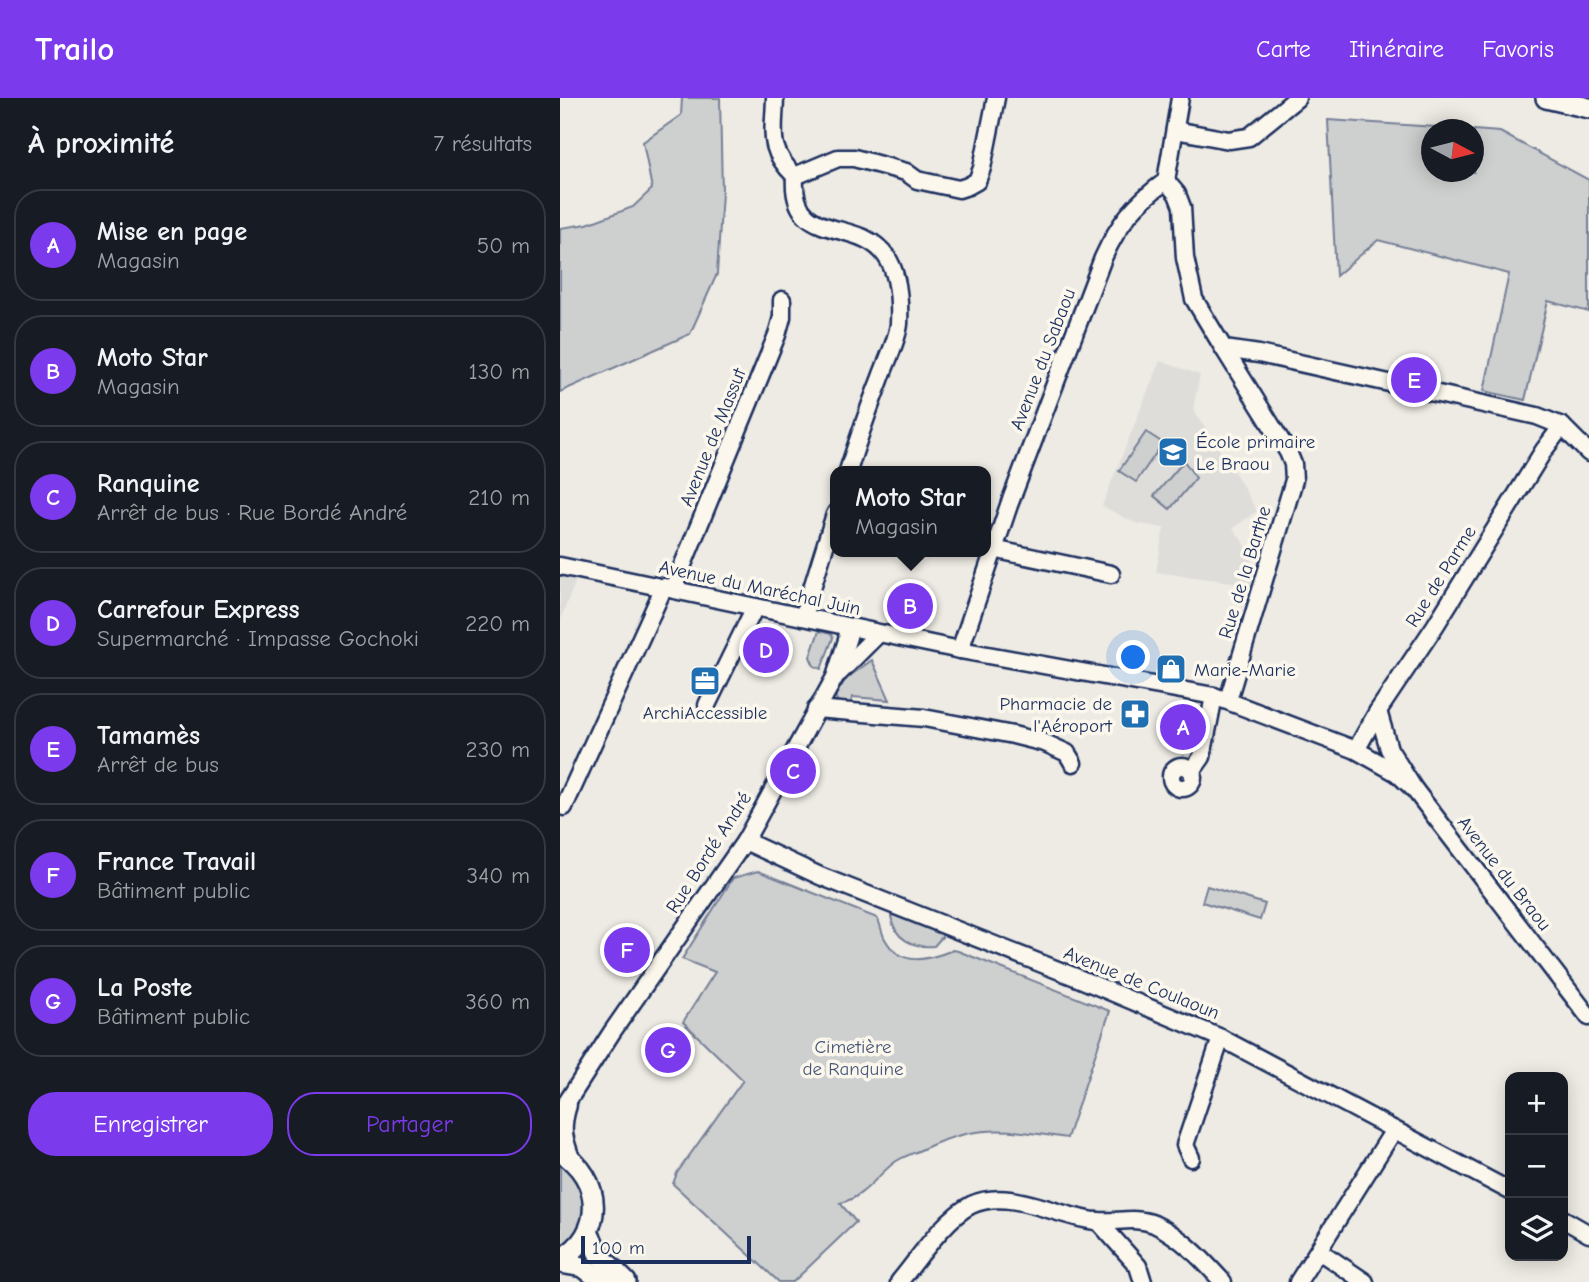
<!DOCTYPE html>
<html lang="fr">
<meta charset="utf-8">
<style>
body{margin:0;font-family:"Comic Neue",sans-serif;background:#242831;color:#f1f3f6}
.controls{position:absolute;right:21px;bottom:21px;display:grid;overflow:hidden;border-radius:14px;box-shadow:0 4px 18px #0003}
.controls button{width:63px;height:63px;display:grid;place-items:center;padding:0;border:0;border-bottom:2px solid #363941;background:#171b24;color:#f1f3f6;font:35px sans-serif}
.compass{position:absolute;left:861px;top:21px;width:63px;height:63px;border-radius:50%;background:#171b24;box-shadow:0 4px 18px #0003;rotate:97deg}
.scale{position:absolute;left:21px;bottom:18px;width:170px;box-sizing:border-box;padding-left:7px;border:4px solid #1b2f5e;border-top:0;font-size:19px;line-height:24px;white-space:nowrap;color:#1b2f5e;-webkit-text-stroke:5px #fbf7ec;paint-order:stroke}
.you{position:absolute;left:574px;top:560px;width:24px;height:24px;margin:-18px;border:5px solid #fff;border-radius:50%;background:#1a73e8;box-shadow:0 0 0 10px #1a73e833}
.badge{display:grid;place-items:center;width:46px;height:46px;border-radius:50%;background:#7c3aed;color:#fff;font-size:23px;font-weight:700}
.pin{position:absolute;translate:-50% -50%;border:4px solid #fff;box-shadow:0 2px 7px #0006}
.popup{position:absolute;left:270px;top:368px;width:161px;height:91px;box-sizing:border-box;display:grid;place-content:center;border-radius:14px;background:#171b24;filter:drop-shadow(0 2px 5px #0005);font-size:23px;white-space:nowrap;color:#9ea1a6}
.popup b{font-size:26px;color:#f1f3f6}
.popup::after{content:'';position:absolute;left:50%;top:100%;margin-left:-14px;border:14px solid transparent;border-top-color:#171b24}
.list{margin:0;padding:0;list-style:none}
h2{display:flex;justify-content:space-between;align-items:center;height:91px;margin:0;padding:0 28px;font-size:30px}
h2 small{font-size:23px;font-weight:400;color:#9ea1a6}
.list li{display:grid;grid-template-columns:46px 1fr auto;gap:21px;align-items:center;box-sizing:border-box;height:112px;margin:0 14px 14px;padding:0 14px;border:2px solid #363941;border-radius:28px}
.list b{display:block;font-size:26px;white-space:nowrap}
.list p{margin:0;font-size:23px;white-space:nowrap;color:#9ea1a6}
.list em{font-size:23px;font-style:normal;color:#9ea1a6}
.actions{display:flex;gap:14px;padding:21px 28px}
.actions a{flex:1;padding:16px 0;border:2px solid #7c3aed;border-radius:28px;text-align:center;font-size:24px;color:#7c3aed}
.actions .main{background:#7c3aed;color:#fff}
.icon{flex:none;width:38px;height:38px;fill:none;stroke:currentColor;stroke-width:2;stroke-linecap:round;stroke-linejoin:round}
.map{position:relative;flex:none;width:1029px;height:1184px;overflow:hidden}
header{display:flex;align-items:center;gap:42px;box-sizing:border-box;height:98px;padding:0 35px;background:#7c3aed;color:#fff}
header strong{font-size:33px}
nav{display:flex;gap:38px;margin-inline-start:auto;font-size:24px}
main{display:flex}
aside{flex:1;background:#171b24}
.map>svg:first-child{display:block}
.built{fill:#deddda}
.green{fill:#cecfcf;stroke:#747f96;stroke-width:2}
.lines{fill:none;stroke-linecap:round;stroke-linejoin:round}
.minor-casing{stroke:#1b2f5e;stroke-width:21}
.major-casing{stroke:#1b2f5e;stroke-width:24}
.minor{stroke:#fbf7ec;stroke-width:16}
.major{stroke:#fbf7ec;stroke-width:19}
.labels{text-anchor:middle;stroke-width:7;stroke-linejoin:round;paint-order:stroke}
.street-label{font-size:19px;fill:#1b2f5e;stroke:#fbf7ec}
.poi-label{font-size:19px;fill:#1b2f5e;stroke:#fbf7ec;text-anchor:start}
.park-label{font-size:19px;fill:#48577a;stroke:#fbf7ec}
</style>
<header>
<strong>Trailo</strong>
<nav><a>Carte</a><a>Itinéraire</a><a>Favoris</a></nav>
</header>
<main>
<aside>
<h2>À proximité<small>7 résultats</small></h2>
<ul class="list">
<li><span class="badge">A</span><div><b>Mise en page</b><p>Magasin</p></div><em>50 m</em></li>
<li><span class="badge">B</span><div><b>Moto Star</b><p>Magasin</p></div><em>130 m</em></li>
<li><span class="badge">C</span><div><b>Ranquine</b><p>Arrêt de bus · Rue Bordé André</p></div><em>210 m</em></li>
<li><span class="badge">D</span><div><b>Carrefour Express</b><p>Supermarché · Impasse Gochoki</p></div><em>220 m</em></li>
<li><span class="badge">E</span><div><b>Tamamès</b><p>Arrêt de bus</p></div><em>230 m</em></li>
<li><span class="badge">F</span><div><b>France Travail</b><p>Bâtiment public</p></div><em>340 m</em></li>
<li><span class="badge">G</span><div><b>La Poste</b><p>Bâtiment public</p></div><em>360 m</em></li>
</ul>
<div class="actions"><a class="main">Enregistrer</a><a>Partager</a></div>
</aside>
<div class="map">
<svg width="1029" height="1184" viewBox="0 0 1029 1184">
<rect width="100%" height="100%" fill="#eeebe4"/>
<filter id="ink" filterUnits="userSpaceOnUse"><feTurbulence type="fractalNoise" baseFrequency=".0143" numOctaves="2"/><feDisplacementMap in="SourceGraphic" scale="14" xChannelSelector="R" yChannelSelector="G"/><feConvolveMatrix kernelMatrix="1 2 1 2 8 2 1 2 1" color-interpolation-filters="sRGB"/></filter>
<g filter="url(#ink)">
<g class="built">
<polygon points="600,263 640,277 633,311 676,377 697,413 673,430 695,461 688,465 695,487 596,474 604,430 575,425 542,408"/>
<polygon points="0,462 12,463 16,482 0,523"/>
</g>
<g class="green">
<polygon points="122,0 160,0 162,94 157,176 130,236 0,294 0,130 27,126 73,109 92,91 83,44 121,17"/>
<polygon points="768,22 907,31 872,32 872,74 914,74 914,32 940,34 1029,82 1029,214 988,203 965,302 924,293 949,176 818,142 776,178"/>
<polygon points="586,334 603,345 576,384 559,373"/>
<polygon points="624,363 636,380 610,411 594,398"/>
<polygon points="259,533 271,536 273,540 261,571 254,568 250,559"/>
<polygon points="312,562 330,602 293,599 291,606 278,605 275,597 287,580"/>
<path d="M 198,773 L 317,820 C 321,826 321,834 325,841 C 341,870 368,862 393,852 L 398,853 L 550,913 L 507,1040 C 450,1032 419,1025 365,1050 C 355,1055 344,1058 335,1064 C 316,1078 304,1100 280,1105 L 296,1124 L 233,1184 L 219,1184 L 113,1086 L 117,1075 L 183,982 L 123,924 L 155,874 L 122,861 L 173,780 Z"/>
<polygon points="647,788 705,806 700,822 642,804"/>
<path d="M 337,815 L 382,833 L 382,839 L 374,848 C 353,850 334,841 331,818 Z"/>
<path d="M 0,1065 C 28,1086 34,1131 0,1151 Z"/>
</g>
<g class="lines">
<g class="minor-casing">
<g id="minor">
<path d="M 215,0 C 214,36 207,51 235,78 C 230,148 299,118 326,158 C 339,176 340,204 339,226 C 337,244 326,264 320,282 C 308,312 298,342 288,373"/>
<polyline points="615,32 669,42 689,39 737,0"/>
<polyline points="235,78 278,60 294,60 346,74 357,82 399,91 408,88 417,83 422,70 436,0"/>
<polyline points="606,83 617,96 622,109 625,160 634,201 664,251 699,256 977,318 1002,328 1029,355"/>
<polyline points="664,251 728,354 733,366 734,382 668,602"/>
<polyline points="433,451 551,476"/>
<polyline points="0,468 400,552 654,598 796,652 837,675 854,691"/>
<polyline points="113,491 217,237 222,219 222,202"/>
<polyline points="243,519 275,416"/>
<path d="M 400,552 L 449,407 L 543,160 C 559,125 574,106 606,83 L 620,0"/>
<polyline points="279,575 318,536"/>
<polyline points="147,607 195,509"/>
<polyline points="256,611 364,620 453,637 485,645 507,655 513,665"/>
<polyline points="818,613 829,651 854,691 1029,919"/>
<polyline points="796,652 818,613 875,528 984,352 1002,328"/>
<circle cx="622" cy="679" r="11"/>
<polyline points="632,673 642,659 654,598"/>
<polyline points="4,709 104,489"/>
<polyline points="185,743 260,778 518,880 661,940 950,1093"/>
<path d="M 8,1007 C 1,1029 3,1039 11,1060"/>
<polyline points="0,1015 52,934 185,743 275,579 288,539 285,529"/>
<polyline points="631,1060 625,1047 661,940"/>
<polyline points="1003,1121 1029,1136"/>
<polyline points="538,1123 578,1168 583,1184"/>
<polyline points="759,1153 805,1184"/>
<path d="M 339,1184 C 359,1160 384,1121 411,1107 C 450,1089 497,1119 536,1123 C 556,1125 575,1118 594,1126 C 622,1139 643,1162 663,1184"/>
<polyline points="738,1184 834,1032"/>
</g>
</g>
<g class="major-casing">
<g id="major">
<polyline points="986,0 1029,10"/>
<path d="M 0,1054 C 43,1079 46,1137 0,1161"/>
<polyline points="28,1134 39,1157 66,1184"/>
<polyline points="0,1165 23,1169 43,1184"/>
</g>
</g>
<use href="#minor" class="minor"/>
<use href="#major" class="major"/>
</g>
</g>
<defs>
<g id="school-square" transform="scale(1.575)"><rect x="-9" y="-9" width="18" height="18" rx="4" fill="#1f6fb2" stroke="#fbf7ec"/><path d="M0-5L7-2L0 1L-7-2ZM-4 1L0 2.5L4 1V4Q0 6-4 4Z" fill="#fff"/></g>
<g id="shop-square" transform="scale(1.575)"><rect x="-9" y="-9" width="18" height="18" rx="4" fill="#1f6fb2" stroke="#fbf7ec"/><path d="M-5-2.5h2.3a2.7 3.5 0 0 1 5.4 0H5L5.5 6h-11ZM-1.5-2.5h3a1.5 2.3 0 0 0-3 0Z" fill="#fff"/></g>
<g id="office-square" transform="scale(1.575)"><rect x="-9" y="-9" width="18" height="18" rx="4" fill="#1f6fb2" stroke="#fbf7ec"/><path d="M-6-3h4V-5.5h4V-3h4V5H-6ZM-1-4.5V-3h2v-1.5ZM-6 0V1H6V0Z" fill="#fff"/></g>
<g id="pharmacy-square" transform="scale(1.575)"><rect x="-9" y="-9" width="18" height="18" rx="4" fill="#1f6fb2" stroke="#fbf7ec"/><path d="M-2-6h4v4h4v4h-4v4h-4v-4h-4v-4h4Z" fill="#fff"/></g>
</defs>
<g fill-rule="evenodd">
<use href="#school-square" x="613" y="354"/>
<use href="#shop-square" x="611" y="571"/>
<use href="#office-square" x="145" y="583"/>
<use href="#pharmacy-square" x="575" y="616"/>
</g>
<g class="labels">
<g class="street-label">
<text transform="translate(482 261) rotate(-69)" y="7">Avenue du Sabaou</text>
<text transform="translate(152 339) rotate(-68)" y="7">Avenue de Massut</text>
<text transform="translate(684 474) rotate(-73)" y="7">Rue de la Barthe</text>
<text transform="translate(880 478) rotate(-58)" y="7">Rue de Parme</text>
<text transform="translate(200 489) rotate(12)" y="7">Avenue du Maréchal Juin</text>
<text transform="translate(148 754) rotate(-57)" y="7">Rue Bordé André</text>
<text transform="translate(945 775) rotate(52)" y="7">Avenue du Braou</text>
<text transform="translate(582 884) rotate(22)" y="7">Avenue de Coulaoun</text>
</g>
<g class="poi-label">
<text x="636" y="350">École primaire<tspan x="636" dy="22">Le Braou</tspan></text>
<text x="634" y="578">Marie-Marie</text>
<text x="552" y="612" text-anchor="end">Pharmacie de<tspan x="552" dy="22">l'Aéroport</tspan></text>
<text x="145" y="621" text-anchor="middle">ArchiAccessible</text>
</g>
<g class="park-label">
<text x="293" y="955">Cimetière<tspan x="293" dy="22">de Ranquine</tspan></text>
</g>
</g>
</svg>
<div class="controls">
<button>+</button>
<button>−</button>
<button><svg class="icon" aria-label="layers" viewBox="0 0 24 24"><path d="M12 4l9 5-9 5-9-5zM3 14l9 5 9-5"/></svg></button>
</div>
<svg class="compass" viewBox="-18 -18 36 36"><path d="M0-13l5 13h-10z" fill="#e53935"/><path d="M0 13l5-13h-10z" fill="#9ea1a6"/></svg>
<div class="scale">100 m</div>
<div class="you"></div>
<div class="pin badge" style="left:623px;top:629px">A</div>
<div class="pin badge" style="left:350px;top:508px">B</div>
<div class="popup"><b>Moto Star</b>Magasin</div>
<div class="pin badge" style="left:233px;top:673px">C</div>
<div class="pin badge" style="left:206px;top:552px">D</div>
<div class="pin badge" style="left:854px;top:282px">E</div>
<div class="pin badge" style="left:67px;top:852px">F</div>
<div class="pin badge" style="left:108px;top:952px">G</div>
</div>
</main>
